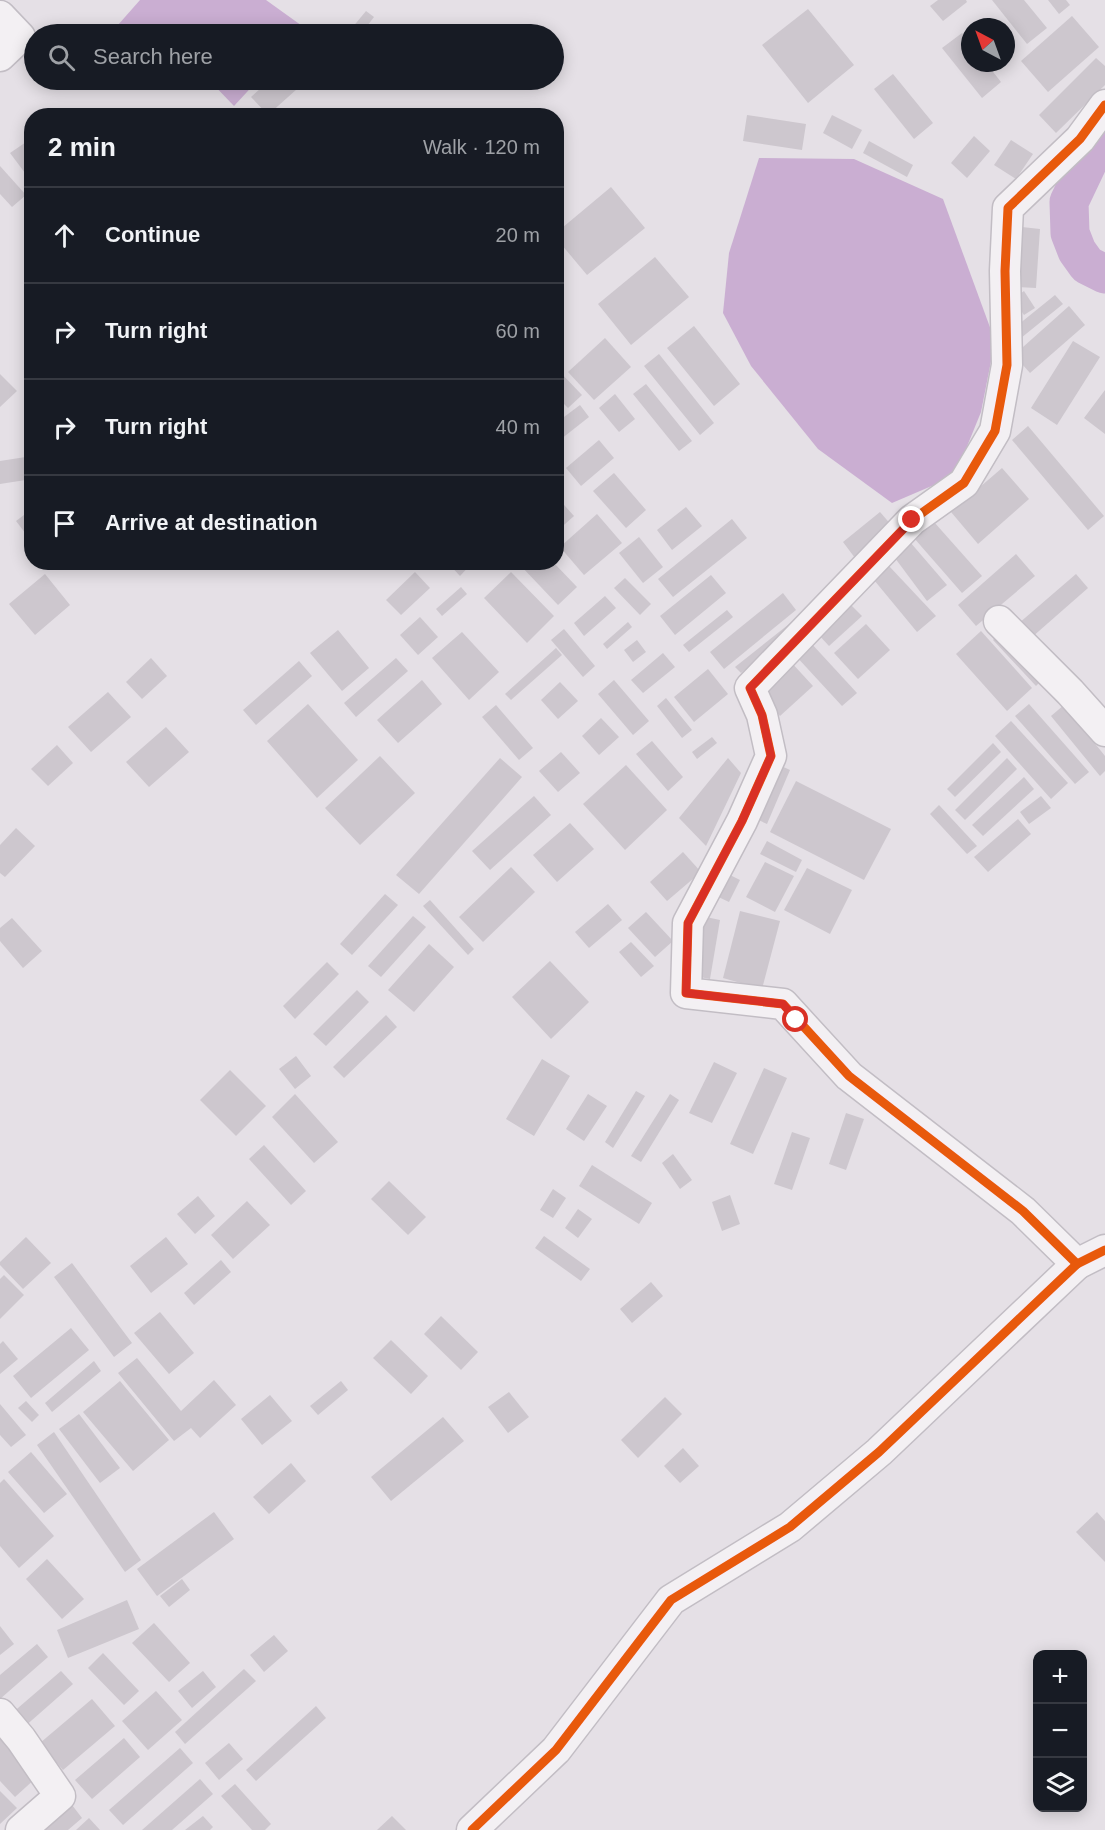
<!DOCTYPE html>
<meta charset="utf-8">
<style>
body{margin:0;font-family:Arial,sans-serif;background:#242831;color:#f1f3f6}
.controls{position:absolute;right:18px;bottom:18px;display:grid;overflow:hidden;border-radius:12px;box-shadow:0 3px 15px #0003}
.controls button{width:54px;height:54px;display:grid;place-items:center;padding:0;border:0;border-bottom:2px solid #363941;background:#171b24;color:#f1f3f6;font:30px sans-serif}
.compass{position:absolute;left:961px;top:18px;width:54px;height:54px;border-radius:50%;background:#171b24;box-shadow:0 3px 15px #0003;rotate:319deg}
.stop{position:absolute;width:18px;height:18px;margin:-14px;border:4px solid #d93025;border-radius:50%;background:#fff}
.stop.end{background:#d93025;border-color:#fff;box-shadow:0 2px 6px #0008}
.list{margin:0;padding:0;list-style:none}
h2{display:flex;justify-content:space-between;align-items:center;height:78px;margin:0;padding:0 24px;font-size:26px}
h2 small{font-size:20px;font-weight:400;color:#9ea1a6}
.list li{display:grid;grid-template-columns:39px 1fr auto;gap:18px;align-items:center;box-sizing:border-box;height:96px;padding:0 24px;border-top:2px solid #363941}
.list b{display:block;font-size:22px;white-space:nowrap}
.list em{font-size:20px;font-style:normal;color:#9ea1a6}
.icon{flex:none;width:33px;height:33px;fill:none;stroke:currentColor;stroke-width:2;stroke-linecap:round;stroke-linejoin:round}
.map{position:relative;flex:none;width:1105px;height:1830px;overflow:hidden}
.search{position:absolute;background:#171b24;box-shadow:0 3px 15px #0003;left:24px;top:24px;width:540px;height:66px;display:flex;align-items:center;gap:15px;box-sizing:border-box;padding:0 21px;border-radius:33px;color:#9ea1a6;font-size:22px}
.panel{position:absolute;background:#171b24;box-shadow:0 3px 15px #0003;left:24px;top:108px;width:540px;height:462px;border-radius:24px}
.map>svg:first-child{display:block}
.water{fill:#caaed2}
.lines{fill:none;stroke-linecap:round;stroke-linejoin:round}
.canal{stroke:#caaed2;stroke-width:39}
.building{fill:#cdc7ce}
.street-casing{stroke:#c2bdc4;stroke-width:33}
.street{stroke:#f3f0f3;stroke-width:30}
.cycleway-casing{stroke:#f5eef6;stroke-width:13}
.cycleway{stroke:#e8590c;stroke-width:9}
.route{stroke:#d93025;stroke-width:8}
</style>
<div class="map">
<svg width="1105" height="1830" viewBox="0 0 1105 1830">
<rect width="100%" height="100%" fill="#e5e0e6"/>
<g class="water">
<polygon points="140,0 266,0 305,28 299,34 110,34"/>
<polygon points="209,80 258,80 234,106"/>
<polygon points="759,158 854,159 943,199 995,341 981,412 955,476 892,503 818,449 751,366 723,313 729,253"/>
</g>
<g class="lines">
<polyline class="canal" points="1105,133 1099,139 1069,202 1070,233 1077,251 1087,265 1105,274"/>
</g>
<g class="building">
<polygon points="938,0 966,0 967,2 943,21 930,6"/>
<polygon points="992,0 1024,0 1047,28 1027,44"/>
<polygon points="1048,0 1066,0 1070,5 1059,14"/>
<polygon points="808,9 854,65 808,103 762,45"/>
<polygon points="366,11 374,17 361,34 347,34"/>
<polygon points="1072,16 1099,47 1048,92 1021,61"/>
<polygon points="962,33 970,43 970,63 986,63 1001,82 982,98 942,48"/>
<polygon points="1096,58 1105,66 1105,85 1056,133 1039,115"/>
<polygon points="893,74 933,123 914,139 874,89"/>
<polygon points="270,80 307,80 268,115 251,97"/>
<polygon points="747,115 806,124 802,150 743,141"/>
<polygon points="832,115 862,130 852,149 823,133"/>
<polygon points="974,136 990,151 967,178 951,163"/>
<polygon points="32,138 32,168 25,173 10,153"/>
<polygon points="1011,140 1033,154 1016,179 994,165"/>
<polygon points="869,141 913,165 907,177 863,153"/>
<polygon points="0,166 26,195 12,207 0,194"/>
<polygon points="611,187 645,228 587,275 556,238 556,233"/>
<polygon points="1022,227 1040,229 1036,288 1017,287"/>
<polygon points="655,257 689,297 631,345 598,304"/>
<polygon points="1024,291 1035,308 1024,315 1013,299"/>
<polygon points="1055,295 1063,304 1021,338 1013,329"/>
<polygon points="1069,306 1085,325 1030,373 1014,355"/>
<polygon points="694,326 740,384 714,406 667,348"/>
<polygon points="605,338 631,367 594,400 568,372"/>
<polygon points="1073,341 1100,357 1057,425 1031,408"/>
<polygon points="659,354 714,423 700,435 644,366"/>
<polygon points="556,368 582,395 568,408 556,396"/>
<polygon points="0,374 17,391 0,407"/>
<polygon points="646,384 692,441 679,451 633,394"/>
<polygon points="1105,390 1105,434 1084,418"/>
<polygon points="615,394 635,419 619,432 599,408"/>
<polygon points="580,405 589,417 556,443 556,423"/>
<polygon points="1028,426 1104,516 1088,530 1012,440"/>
<polygon points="599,440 614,458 581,486 566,468"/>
<polygon points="32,456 32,479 0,484 0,461"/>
<polygon points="1002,468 1029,499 978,544 951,512"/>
<polygon points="614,473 646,510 626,528 593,491"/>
<polygon points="556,496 574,516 556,532"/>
<polygon points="686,507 702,526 672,550 657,530"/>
<polygon points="32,509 32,542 16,521"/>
<polygon points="880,512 893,527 855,558 843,542"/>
<polygon points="926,513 982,576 962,593 907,530"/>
<polygon points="597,514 622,543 584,575 560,547"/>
<polygon points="732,519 747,538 673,597 658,579"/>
<polygon points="639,537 663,567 643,583 619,553"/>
<polygon points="910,542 947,585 927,601 892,554"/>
<polygon points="1016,554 1035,576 976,626 958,605"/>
<polygon points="447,562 473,562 460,576"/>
<polygon points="524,562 553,562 577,587 558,605 521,566"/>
<polygon points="889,566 936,616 917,632 874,580"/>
<polygon points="415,572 430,588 401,615 386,600"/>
<polygon points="511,572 554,616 527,643 484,598"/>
<polygon points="45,574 70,605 35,635 9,604"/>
<polygon points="1076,574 1088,588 1031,638 1018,624"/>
<polygon points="711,575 726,593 675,635 660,616"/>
<polygon points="625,578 651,604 640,615 614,588"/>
<polygon points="461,587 467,594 442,616 436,609"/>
<polygon points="783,593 796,610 724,669 710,652"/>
<polygon points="605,596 616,608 584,636 574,623"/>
<polygon points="849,603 862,616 829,646 817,633"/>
<polygon points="727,610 733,617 689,652 683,645"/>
<polygon points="803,613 807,619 741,673 735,667"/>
<polygon points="420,617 438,637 418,655 400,635"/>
<polygon points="628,622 632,627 607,649 603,644"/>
<polygon points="866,624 890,650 858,679 834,653"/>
<polygon points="564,629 595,666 583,677 551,640"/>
<polygon points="338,630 369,668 342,691 310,653"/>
<polygon points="981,631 1032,688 1007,711 956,654"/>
<polygon points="462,632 499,672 469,700 432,658"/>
<polygon points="998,635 1042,680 1036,686 993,640"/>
<polygon points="637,640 646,652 633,662 624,650"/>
<polygon points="810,642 857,693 842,706 795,655"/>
<polygon points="556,648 562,655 511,700 505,694"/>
<polygon points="663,653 675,667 643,693 631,680"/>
<polygon points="151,658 167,676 142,699 126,682"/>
<polygon points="396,658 408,671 356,717 344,703"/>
<polygon points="299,661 312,676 256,725 243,710"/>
<polygon points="790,661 813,686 780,716 757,692"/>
<polygon points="708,669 728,694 694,722 674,697"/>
<polygon points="422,680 442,704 398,743 377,720"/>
<polygon points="614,680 649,721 633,735 598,694"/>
<polygon points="560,682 578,701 558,719 541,700"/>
<polygon points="108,692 131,717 91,752 68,727"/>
<polygon points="666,698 692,730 682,738 657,706"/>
<polygon points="308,704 358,760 317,798 267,741"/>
<polygon points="1029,704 1089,772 1075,784 1015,716"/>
<polygon points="496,705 533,748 519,760 482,717"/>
<polygon points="1064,705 1105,756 1105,771 1100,776 1051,716"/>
<polygon points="601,718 619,737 599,755 582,736"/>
<polygon points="1011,721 1068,783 1051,799 995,736"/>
<polygon points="166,727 189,752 149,787 126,762"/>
<polygon points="712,737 717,743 697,759 692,752"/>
<polygon points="652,741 683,777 668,791 636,754"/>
<polygon points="993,743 1001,752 955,797 947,789"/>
<polygon points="57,745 73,763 48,786 31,769"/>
<polygon points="561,752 580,773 558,792 539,771"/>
<polygon points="380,756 415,793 360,845 325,808"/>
<polygon points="500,758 522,777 419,894 396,875"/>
<polygon points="728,758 741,773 706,846 679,818"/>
<polygon points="1007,758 1017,769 965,820 955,810"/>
<polygon points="777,764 790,770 767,824 754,818"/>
<polygon points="626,765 667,810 625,850 583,804"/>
<polygon points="1024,777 1034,789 983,836 972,825"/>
<polygon points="796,781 891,829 864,880 770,832"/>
<polygon points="534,796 551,815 490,870 472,851"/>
<polygon points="1041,796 1051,808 1029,824 1020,812"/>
<polygon points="939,805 977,846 967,854 930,814"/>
<polygon points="1018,819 1031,834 988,872 974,857"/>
<polygon points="570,823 594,849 557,882 533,855"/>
<polygon points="16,828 35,846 5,877 0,873 0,845"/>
<polygon points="767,841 802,860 796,872 760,854"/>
<polygon points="683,852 701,872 667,901 650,882"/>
<polygon points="765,862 794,876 775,912 746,897"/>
<polygon points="511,867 535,892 483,942 459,917"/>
<polygon points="807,868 852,890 830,934 784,910"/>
<polygon points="722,871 740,880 729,902 712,894"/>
<polygon points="385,894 398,905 352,955 340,944"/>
<polygon points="430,900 474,949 468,955 423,906"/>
<polygon points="608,904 622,920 589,948 575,932"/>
<polygon points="740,911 780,921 762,989 723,978"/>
<polygon points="646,912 673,941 655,957 628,928"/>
<polygon points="413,916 426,927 381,977 368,966"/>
<polygon points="706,917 720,920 710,979 695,976"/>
<polygon points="12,918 42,951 23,968 0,941 0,928"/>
<polygon points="631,942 654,966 641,977 619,952"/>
<polygon points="429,944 454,967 414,1012 388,990"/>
<polygon points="550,961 589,1002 551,1039 512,997"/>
<polygon points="327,962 339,974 295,1019 283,1006"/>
<polygon points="357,990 369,1002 326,1046 313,1034"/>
<polygon points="386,1015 397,1027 344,1078 333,1067"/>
<polygon points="296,1056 311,1076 295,1089 279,1069"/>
<polygon points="542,1059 570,1076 534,1136 506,1119"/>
<polygon points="714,1062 737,1073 712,1123 689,1113"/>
<polygon points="764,1068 787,1078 753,1154 730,1144"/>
<polygon points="230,1070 266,1106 236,1136 200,1100"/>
<polygon points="636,1091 645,1096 613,1148 605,1142"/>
<polygon points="295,1094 338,1142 314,1163 272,1117"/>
<polygon points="588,1094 607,1106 584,1141 566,1129"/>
<polygon points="670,1094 679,1100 641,1162 631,1156"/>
<polygon points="846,1113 864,1119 846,1170 829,1164"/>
<polygon points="792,1132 810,1138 792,1190 774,1184"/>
<polygon points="264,1145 306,1191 291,1205 249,1159"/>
<polygon points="673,1154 692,1180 680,1189 662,1163"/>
<polygon points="592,1165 652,1203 639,1224 579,1186"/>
<polygon points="389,1181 426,1217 408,1235 371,1199"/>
<polygon points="553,1189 566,1198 553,1218 540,1210"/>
<polygon points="730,1195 740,1224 722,1231 712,1202"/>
<polygon points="198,1196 215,1216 195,1234 177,1214"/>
<polygon points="247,1201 270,1225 233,1259 211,1235"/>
<polygon points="578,1209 592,1219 578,1238 565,1228"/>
<polygon points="544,1236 590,1269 581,1281 535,1248"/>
<polygon points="26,1237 51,1263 23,1289 0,1265 0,1262"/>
<polygon points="166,1237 188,1264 151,1293 130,1266"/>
<polygon points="221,1260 231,1272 194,1305 184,1293"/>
<polygon points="72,1263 132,1343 114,1357 54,1277"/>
<polygon points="4,1275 24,1295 0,1319 0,1279"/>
<polygon points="651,1282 663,1296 632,1323 620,1309"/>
<polygon points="160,1312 194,1353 169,1374 134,1333"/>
<polygon points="441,1316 478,1352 461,1370 424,1334"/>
<polygon points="71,1328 89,1350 31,1398 13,1376"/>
<polygon points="391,1340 428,1376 411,1394 373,1358"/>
<polygon points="3,1341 18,1359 0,1374 0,1344"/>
<polygon points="137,1358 181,1411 214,1380 236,1405 200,1438 191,1428 174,1441 118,1373"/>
<polygon points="94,1361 101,1371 52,1412 45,1403"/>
<polygon points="120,1381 169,1440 133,1471 83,1412"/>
<polygon points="341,1381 348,1390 318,1415 310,1406"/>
<polygon points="509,1392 529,1417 508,1433 488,1407"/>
<polygon points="270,1395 292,1421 262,1445 241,1419"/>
<polygon points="665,1397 682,1414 638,1458 621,1440"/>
<polygon points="26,1401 39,1415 32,1422 18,1408"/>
<polygon points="0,1404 26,1435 11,1447 0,1435"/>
<polygon points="79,1414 120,1468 100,1483 59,1429"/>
<polygon points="443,1417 464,1441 391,1501 371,1477"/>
<polygon points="54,1432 141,1560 125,1572 37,1445"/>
<polygon points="683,1448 699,1466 680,1483 664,1466"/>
<polygon points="31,1452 67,1494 44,1513 8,1472"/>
<polygon points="291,1463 306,1481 269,1514 253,1497"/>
<polygon points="4,1479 54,1536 19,1568 0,1546 0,1483"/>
<polygon points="214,1512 234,1539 157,1596 137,1569"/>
<polygon points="1097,1512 1105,1521 1105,1562 1076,1532"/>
<polygon points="47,1559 84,1599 62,1619 26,1579"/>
<polygon points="182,1579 190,1590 169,1607 160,1596"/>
<polygon points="127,1600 139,1629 68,1658 57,1630"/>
<polygon points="154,1623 190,1663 169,1682 132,1643"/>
<polygon points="0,1626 14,1644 0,1655"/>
<polygon points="274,1635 288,1651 264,1672 250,1655"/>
<polygon points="37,1644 48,1657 0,1699 0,1675"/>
<polygon points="103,1653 139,1691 124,1705 88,1668"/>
<polygon points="244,1669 256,1681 185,1744 175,1732"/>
<polygon points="61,1671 73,1684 23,1728 11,1714"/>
<polygon points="203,1671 216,1687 192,1708 178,1691"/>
<polygon points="156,1691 182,1720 148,1750 122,1721"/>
<polygon points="92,1699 115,1726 63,1770 40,1743"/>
<polygon points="316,1706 326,1718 256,1781 246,1770"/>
<polygon points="124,1738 140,1757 92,1799 75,1780"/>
<polygon points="0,1739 37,1777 15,1797 0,1781"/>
<polygon points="229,1743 243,1759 219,1780 205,1763"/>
<polygon points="180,1748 193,1763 123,1825 109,1810"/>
<polygon points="200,1779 213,1794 172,1830 142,1830"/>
<polygon points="235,1784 271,1824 265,1830 252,1830 221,1796"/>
<polygon points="0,1791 17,1808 0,1824"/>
<polygon points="72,1805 82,1818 68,1830 42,1830"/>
<polygon points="203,1816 213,1827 210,1830 185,1830"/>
<polygon points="392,1816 406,1830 377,1830"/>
<polygon points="89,1818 100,1830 76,1830"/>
</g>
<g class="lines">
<g class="street-casing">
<g id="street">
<polyline points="0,16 20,37 0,56"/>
<polyline points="1105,105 1080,139 1008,208 1005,271 1007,365 995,431 964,483 912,520 750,688 762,715 771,756 742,821 688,923 686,993 783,1004 849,1076 1023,1211 1077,1264 1105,1250"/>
<polyline points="999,621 1070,692 1105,731"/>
<polyline points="0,1714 21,1739 60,1796 21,1830"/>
<polyline points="472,1830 556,1750 671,1600 790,1527 879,1452 1077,1264"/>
</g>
</g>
<use href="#street" class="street"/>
<g class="cycleway-casing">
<g id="cycleway">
<polyline points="1105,105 1080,139 1008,208 1005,271 1007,365 995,431 964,483 912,520 750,688 762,715 771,756 742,821 688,923 686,993 783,1004 849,1076 1023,1211 1077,1264 1105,1250"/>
<polyline points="472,1830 556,1750 671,1600 790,1527 879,1452 1077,1264"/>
</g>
</g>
<use href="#cycleway" class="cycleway"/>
</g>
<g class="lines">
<polyline class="route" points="796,1020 783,1004 686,993 688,923 742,821 771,756 762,715 750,688 912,520"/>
</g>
</svg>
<div class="controls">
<button>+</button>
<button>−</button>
<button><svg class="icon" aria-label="layers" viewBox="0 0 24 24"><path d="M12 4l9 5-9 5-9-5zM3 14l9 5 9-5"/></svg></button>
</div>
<svg class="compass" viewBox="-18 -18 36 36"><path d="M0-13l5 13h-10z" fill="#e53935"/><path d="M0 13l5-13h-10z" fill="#9ea1a6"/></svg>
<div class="stop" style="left:796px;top:1020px"></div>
<div class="stop end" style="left:912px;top:520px"></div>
<div class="search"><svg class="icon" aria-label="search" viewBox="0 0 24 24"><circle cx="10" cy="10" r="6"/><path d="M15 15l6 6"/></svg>Search here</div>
<section class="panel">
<h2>2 min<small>Walk · 120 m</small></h2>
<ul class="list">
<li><svg class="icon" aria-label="ahead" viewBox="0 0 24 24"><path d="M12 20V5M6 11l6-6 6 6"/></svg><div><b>Continue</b></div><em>20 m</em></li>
<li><svg class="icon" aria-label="right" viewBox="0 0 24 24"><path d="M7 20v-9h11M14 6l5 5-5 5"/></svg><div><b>Turn right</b></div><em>60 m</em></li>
<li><svg class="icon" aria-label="right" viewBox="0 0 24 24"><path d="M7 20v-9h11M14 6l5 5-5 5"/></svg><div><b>Turn right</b></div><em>40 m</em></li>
<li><svg class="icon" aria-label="arrive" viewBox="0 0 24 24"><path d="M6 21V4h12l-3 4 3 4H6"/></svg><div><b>Arrive at destination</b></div></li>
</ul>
</section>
</div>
